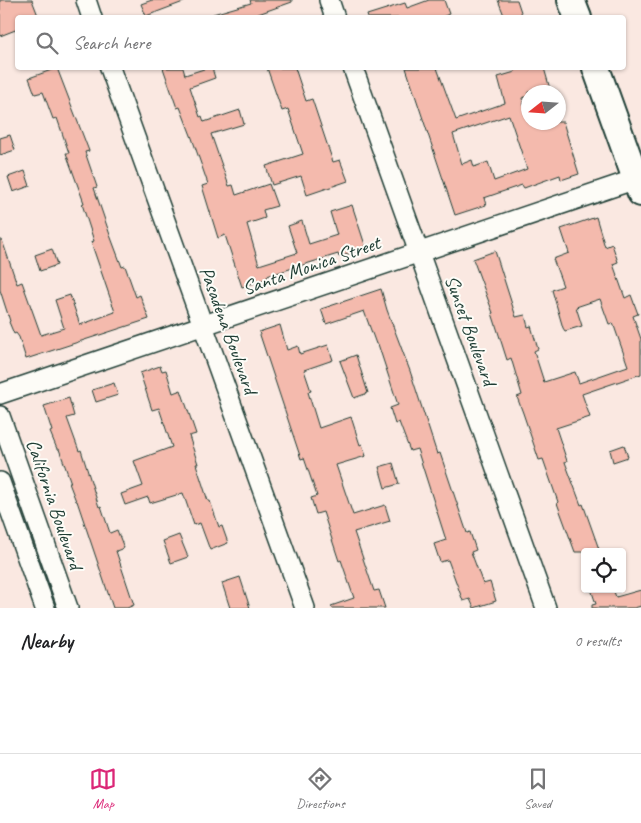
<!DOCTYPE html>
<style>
body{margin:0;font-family:Caveat,sans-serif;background:#f2f2f2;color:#202124}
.controls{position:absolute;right:15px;bottom:15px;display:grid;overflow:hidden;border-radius:5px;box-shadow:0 1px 4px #0004}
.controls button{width:45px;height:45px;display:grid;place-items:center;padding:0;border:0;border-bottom:1px solid #e0e0e0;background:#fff;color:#202124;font:25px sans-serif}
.compass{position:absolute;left:521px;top:85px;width:45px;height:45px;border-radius:50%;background:#fff;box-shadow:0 1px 4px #0004;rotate:253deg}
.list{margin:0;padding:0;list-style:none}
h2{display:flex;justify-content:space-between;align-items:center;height:65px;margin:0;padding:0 20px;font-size:21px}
h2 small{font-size:16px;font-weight:400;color:#757577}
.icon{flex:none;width:28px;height:28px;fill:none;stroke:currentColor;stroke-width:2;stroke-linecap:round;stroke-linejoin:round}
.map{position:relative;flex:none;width:641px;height:608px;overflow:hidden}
.search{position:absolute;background:#fff;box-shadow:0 1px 4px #0004;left:15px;right:15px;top:15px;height:55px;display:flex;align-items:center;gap:12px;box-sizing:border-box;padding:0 18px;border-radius:5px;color:#757577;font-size:19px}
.sheet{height:145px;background:#fff}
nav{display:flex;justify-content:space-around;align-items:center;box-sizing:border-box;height:70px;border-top:1px solid #e0e0e0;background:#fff;font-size:14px;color:#757577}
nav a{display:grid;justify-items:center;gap:2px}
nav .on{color:#db2777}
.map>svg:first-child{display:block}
.building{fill:#f4baad;stroke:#1f3d34;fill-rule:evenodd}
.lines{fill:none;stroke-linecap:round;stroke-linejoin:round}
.street-casing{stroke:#1f3d34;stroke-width:22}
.secondary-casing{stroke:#1f3d34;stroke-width:30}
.street{stroke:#fdfcf7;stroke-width:19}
.secondary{stroke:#fdfcf7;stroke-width:26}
.labels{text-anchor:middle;stroke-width:4;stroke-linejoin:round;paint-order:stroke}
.street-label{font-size:20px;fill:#1f3d34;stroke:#fdfcf7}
</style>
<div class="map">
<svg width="641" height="608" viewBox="0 0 641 608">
<rect width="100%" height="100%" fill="#fae8e1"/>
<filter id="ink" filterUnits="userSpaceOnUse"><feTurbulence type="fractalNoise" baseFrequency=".02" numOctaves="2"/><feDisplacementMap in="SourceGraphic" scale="10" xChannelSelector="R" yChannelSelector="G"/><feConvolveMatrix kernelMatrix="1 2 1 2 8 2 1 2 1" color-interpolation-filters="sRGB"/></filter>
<g filter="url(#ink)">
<g class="building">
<polygon points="0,0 32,0 39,18 18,18 18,29 0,36"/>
<polygon points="152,0 186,0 186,1 146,16 141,4"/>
<polygon points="250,0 292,0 292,2 247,18 213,18 213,14 251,3"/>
<polygon points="429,0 444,0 449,14 440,18 368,18 367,15 405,3 407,8"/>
<polygon points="498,0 517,0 523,18 505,18"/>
<polygon points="57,68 89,151 85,152 97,187 94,188 110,235 122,267 125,266 136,297 140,295 149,319 26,359 19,337 16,333 14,334 9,322 10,321 0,290 0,240 2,240 17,284 22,282 41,335 64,328 55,300 70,295 80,325 115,312 91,242 94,241 82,204 84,203 66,153 69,153 57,118 53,119 43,92 35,94 29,78"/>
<polygon points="163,68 183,68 185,75 207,68 212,68 215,78 190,87 200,117 202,116 204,122 240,110 244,124 211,134 229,186 233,185 236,195 269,184 277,206 263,210 265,218 247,224 259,265 297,253 288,226 302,221 309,244 337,235 330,212 352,205 366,248 339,257 338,254 267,276 268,278 242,287 225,235 218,238 202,186 208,184 192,138 180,107 177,108"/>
<polygon points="267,68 295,68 306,101 312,99 333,162 340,160 348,181 307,195 301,176 272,185 266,166 303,154 288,109 282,111"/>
<path d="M 406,68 L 437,68 L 456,120 L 505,103 L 498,77 L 515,72 L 513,68 L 544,68 L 550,89 L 539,92 L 528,92 L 528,96 L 522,98 L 528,122 L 563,122 L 579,174 L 561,180 L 560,175 L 524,188 L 522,185 L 484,198 L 486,205 L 455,215 ZM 509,115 L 527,169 L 494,181 L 488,162 L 474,167 L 472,160 L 462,164 L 453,134 Z"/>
<polygon points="10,135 15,150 0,155 0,138"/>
<polygon points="25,171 30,186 13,192 8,177"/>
<polygon points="596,217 605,247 612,244 618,262 613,264 625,298 631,295 638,314 633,316 641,339 641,374 582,394 590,417 556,428 567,461 565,462 581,505 583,504 600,552 575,552 557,503 558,502 543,459 539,460 523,413 517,397 522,395 511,358 507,360 492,313 493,313 473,259 495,251 516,317 525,315 528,327 531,326 538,349 534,351 544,382 575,372 579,383 628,366 613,323 609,324 600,299 576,307 582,326 565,331 563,328 552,290 563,286 553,259 569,253 561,229"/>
<polygon points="52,249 57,265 40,271 35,255"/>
<polygon points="381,289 387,310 410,371 437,454 440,453 467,533 470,532 476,550 471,552 483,584 490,582 496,601 474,608 470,599 463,601 448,560 440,562 434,544 446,540 417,449 410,451 399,422 395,424 390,408 398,405 378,344 376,344 364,311 326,324 321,309"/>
<polygon points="280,325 287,350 298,346 300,354 328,345 333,360 304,370 311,391 308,392 319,428 351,417 360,445 362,444 366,456 336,465 353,515 385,505 390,521 354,532 374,591 379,590 385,608 332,608 331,606 354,598 341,560 339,561 323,512 316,514 311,498 317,496 304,458 301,459 259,332"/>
<polygon points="356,355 368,393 354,398 340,361"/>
<polygon points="160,366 162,371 166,370 173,393 181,390 196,434 189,436 198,464 196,464 208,501 210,501 219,527 222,526 228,543 210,550 200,523 194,525 183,493 150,503 148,497 125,505 121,494 143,486 134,461 172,447 159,408 152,410 140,373"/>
<polygon points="114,383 118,395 96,402 92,390"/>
<polygon points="69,398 74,416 67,418 79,451 81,450 99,507 101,506 110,533 117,530 124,548 116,551 134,605 127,608 113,608 77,501 76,501 69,483 71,483 59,449 57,449 50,432 52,431 44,406"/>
<polygon points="624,445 628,457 613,462 610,450"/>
<polygon points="393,463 399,484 385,488 379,467"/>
<polygon points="179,535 188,557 171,563 163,541"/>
<polygon points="240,577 250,608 230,608 222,583"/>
<polygon points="591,589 613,589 616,597 641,590 641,606 634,608 592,608 592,605 596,604"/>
</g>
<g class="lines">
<g class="street-casing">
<g id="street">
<polyline points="86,0 92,18"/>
<polyline points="329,0 335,18"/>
<polyline points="110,68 305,608"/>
<polyline points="353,68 546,608"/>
<polyline points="0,394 636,179"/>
<polyline points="0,416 68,608"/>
<polyline points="0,482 45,608"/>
</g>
</g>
<g class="secondary-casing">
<g id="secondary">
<polyline points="571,0 578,18"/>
<polyline points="596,68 641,193"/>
</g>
</g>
<use href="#street" class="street"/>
<use href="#secondary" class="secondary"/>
</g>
</g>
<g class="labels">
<g class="street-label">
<text transform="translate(311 265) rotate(-19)" y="7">Santa Monica Street</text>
<text transform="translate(229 330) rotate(70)" y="7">Pasadena Boulevard</text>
<text transform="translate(471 330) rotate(70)" y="7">Sunset Boulevard</text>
<text transform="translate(55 504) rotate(71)" y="7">California Boulevard</text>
</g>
</g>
</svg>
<div class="controls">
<button><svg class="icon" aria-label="locate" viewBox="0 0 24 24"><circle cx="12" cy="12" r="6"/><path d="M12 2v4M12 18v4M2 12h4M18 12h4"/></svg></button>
</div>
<svg class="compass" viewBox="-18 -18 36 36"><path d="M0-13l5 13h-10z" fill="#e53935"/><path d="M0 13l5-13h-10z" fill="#757577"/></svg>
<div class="search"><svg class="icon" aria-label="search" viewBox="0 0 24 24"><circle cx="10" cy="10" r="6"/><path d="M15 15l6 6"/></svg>Search here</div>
</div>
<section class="sheet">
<h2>Nearby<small>0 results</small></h2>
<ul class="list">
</ul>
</section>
<nav>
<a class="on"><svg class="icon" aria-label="map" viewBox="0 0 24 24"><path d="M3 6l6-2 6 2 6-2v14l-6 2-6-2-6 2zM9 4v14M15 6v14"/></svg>Map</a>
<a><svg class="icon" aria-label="directions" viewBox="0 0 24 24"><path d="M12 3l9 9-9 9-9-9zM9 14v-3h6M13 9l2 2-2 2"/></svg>Directions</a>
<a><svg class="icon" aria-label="saved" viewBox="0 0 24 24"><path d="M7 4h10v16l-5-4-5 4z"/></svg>Saved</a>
</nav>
